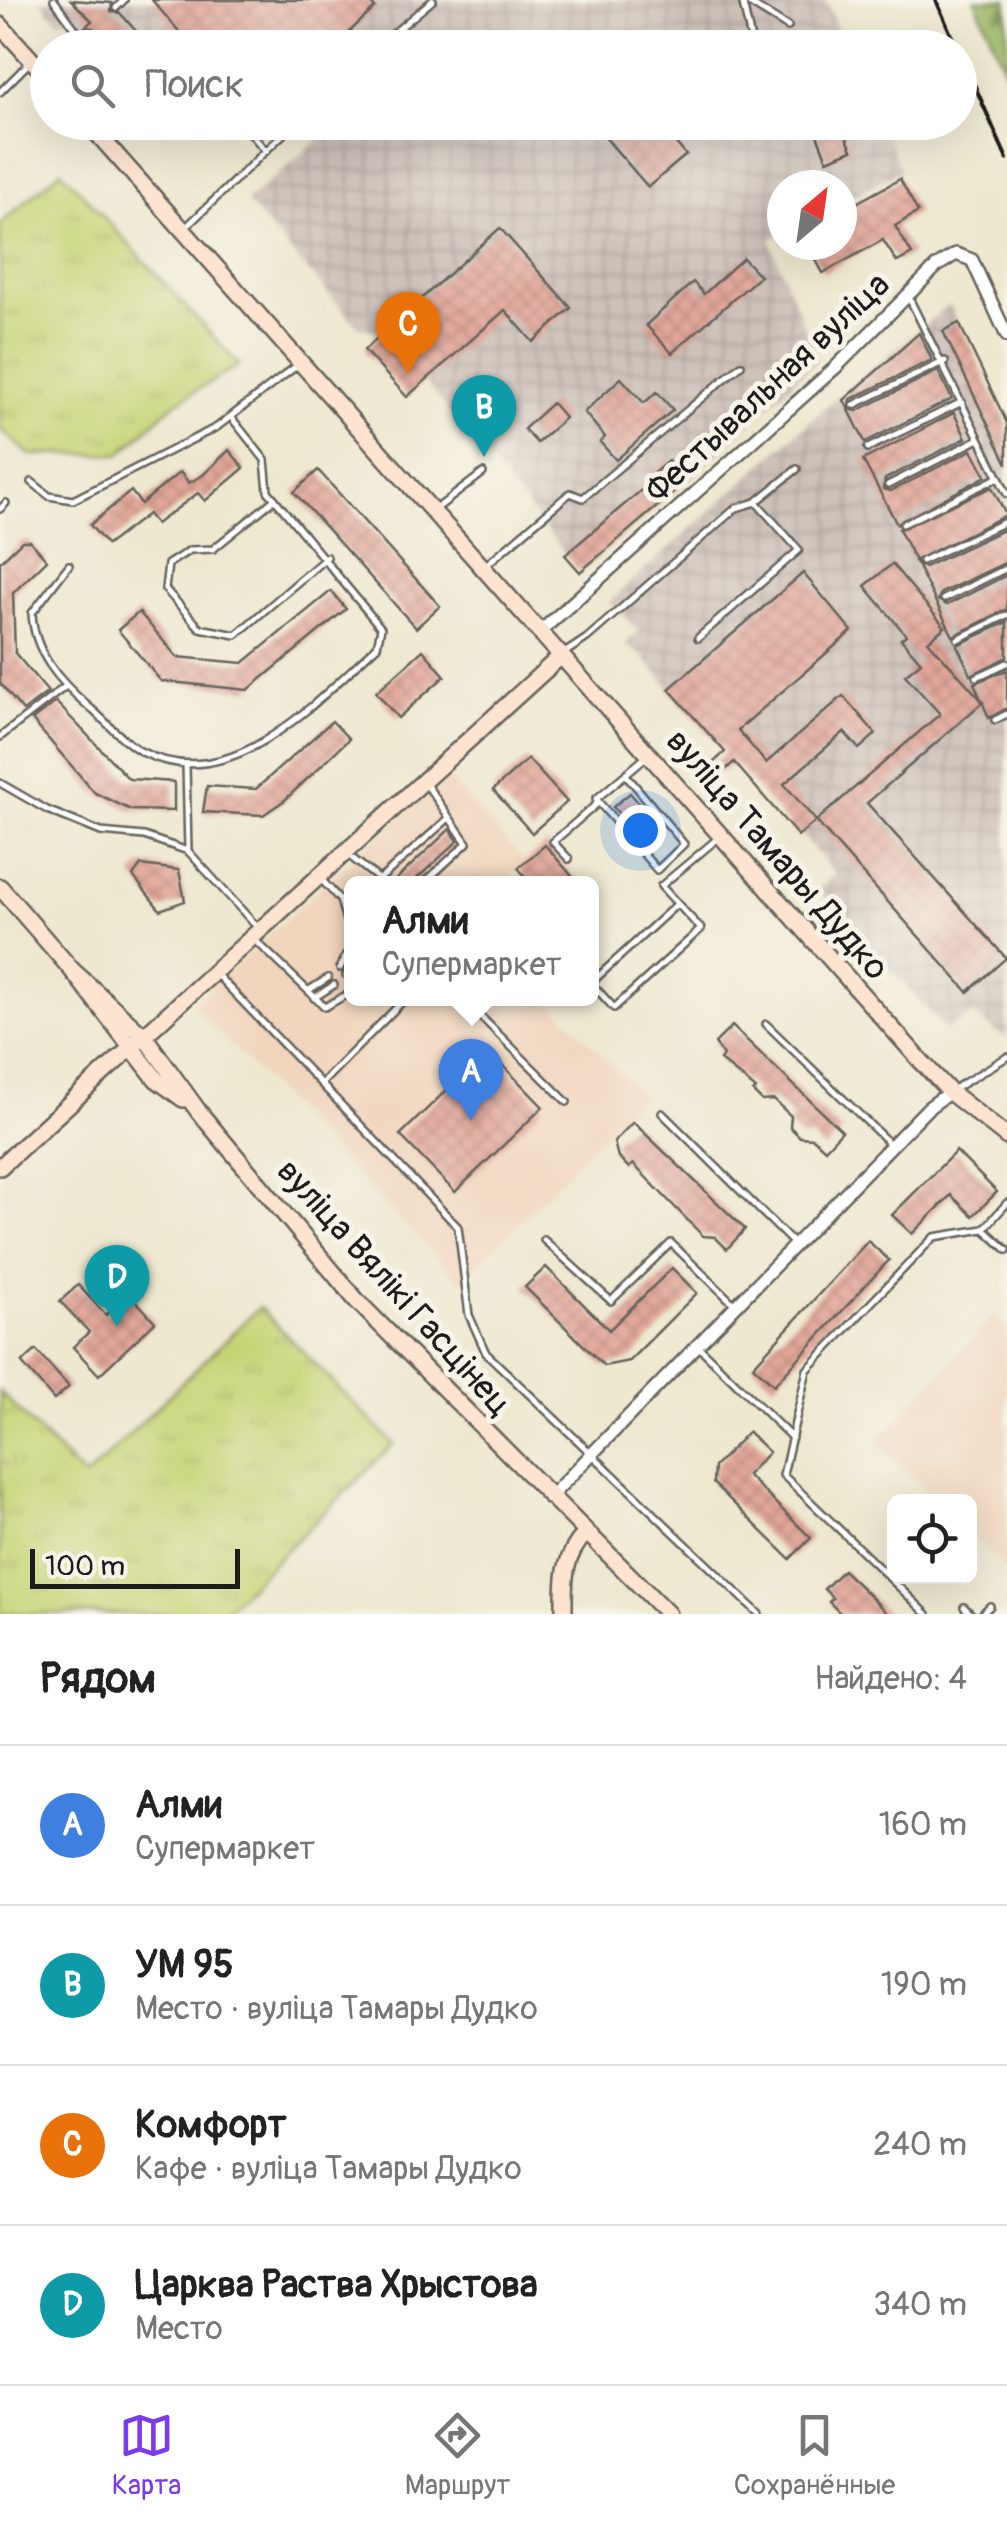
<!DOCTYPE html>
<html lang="ru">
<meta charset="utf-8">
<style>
body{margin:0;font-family:Pangolin,sans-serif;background:#f2f2f2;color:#222}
.controls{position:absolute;right:30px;bottom:30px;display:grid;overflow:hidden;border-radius:15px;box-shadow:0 10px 40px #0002}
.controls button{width:90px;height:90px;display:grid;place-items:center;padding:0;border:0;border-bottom:2px solid #e0e0e0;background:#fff;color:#222;font:50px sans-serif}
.compass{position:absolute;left:767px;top:170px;width:90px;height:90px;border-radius:50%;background:#fff;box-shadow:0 10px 40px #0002;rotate:29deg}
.scale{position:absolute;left:30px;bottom:25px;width:210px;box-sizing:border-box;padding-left:10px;border:5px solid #1c1c1c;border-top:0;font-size:28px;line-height:35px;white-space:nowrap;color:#1c1c1c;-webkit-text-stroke:8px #f7f3e8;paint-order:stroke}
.you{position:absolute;left:640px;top:830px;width:35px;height:35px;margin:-25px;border:8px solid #fff;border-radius:50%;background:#1a73e8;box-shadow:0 0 0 15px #1a73e833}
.badge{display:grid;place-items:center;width:65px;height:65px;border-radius:50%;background:#7c3aed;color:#fff;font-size:32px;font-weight:700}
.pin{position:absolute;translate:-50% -82px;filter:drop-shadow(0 2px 5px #0008)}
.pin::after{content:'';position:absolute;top:52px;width:35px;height:30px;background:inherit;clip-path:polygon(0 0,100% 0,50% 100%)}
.popup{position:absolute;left:344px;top:876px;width:255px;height:130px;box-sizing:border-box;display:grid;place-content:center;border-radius:15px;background:#fff;filter:drop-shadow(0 2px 8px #0005);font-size:32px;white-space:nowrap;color:#767676}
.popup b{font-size:38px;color:#222}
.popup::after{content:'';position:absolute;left:50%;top:100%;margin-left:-20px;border:20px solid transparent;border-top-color:#fff}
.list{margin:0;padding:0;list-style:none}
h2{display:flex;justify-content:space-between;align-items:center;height:130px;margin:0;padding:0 40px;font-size:42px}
h2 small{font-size:32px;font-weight:400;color:#767676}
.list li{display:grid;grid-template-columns:65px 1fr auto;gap:30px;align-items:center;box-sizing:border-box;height:160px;padding:0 40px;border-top:2px solid #e0e0e0}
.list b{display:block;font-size:38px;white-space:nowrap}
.list p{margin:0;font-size:32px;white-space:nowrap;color:#767676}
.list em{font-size:32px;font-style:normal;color:#767676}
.icon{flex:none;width:55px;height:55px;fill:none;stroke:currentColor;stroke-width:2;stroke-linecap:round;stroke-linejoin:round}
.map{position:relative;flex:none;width:1007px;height:1614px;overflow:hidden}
.search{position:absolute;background:#fff;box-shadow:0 10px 40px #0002;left:30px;right:30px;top:30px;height:110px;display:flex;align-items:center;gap:25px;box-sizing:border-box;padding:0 35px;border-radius:55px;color:#767676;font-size:38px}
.sheet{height:770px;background:#fff}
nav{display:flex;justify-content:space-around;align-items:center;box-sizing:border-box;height:140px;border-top:2px solid #e0e0e0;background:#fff;font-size:28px;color:#767676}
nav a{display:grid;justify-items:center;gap:5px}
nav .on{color:#7c3aed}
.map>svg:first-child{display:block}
.built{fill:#f1d5bd}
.industrial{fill:url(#industrial-grid)}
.grass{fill:url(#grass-tufts);stroke:#717848;stroke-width:2.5}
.forest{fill:url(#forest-firs);stroke:#5c6941;stroke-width:2.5}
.building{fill:url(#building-cross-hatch)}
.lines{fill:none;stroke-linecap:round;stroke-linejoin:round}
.lane-casing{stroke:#66635b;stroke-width:10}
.street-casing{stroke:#66635b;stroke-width:16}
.secondary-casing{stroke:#66635b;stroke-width:20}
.lane{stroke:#fff;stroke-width:5}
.street{stroke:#fff;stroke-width:11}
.secondary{stroke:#fde4d1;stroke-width:15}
.rail{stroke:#1c1c1c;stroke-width:4}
.labels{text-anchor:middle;stroke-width:10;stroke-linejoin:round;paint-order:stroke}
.street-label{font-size:35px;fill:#1c1c1c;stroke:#f7f3e8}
</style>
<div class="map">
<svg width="1007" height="1614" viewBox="0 0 1007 1614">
<defs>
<pattern id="industrial-grid" width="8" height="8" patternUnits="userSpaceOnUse" patternTransform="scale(2.5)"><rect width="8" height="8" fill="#cec1ba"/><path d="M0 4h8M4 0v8" fill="none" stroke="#b0a59f"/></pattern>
<pattern id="grass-tufts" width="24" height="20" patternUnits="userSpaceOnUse" patternTransform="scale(2.5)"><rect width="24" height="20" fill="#c6d475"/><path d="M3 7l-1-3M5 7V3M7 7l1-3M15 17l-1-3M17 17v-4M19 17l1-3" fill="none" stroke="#aab565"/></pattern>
<pattern id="forest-firs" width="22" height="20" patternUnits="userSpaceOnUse" patternTransform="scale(2.5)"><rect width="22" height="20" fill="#9cb666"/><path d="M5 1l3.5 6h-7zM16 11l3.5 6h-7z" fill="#7e9353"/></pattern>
<pattern id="building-cross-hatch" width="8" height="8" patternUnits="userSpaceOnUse" patternTransform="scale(2.5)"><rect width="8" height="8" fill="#e2a699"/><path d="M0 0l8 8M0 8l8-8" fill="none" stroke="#c18e83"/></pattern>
</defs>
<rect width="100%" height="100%" fill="#f7f3e8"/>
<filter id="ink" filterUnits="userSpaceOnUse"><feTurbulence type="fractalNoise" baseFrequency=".01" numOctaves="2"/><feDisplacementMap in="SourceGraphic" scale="20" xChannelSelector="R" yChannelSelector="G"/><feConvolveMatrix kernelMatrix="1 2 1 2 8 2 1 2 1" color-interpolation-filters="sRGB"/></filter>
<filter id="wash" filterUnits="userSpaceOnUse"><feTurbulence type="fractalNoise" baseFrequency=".0048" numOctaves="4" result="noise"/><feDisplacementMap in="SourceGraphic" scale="40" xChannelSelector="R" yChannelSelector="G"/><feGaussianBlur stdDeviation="2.25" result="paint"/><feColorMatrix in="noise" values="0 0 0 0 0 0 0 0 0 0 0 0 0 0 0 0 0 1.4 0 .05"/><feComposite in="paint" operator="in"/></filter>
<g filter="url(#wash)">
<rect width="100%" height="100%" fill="#eee8d0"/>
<g class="built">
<polygon points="445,774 525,862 502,883 351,884 351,998 548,999 642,1095 461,1283 192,1005"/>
<polygon points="993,1317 1007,1327 1007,1570 970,1533 970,1502 938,1501 877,1442"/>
</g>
<g class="industrial">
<polygon points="39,0 825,0 846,47 102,47 84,27 65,18 59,22"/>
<polygon points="339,122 880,123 901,170 842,201 842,185 782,185 782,233 770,240 817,360 686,482 580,572 384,332 359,327 246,202"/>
<polygon points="949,305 1007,423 1007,1040 973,1014 946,1030 818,890 836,874 639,653 625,644 639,631 609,602 837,397"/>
</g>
<g class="grass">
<polygon points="61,170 239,365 174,404 120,454 30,455 0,429 0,224"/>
<polygon points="259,1307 394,1444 221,1614 0,1614 0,1392 85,1478"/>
</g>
<polygon class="forest" points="975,0 1007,0 1007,75"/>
<g id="blocks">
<g class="building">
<polygon points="71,0 112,3 111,12 120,13 151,48 102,48 92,37 93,28 85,27 92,21"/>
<polygon points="152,0 368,0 375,8 332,48 168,48 182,35"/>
<polygon points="622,122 658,122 686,155 648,187 605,137"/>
<polygon points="812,122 840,122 852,150 827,160"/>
<polygon points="900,179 918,212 895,226 912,254 897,262 883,240 823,273 808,245 842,245 842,211"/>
<polygon points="500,228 571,308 533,342 505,310 407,397 364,350"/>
<polygon points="743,258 760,276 672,353 646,325 693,282 704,294"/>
<polygon points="959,323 1007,423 1007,464 943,331"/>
<polygon points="919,333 932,360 851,399 849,409 857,411 938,371 952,399 865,442 844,400"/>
<polygon points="621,378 644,403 657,392 673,410 616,460 600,442 605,437 584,412"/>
<polygon points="552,403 565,418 537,443 524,429"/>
<polygon points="954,413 966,438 885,479 883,489 891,491 972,450 986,476 897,524 863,460"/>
<polygon points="229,450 244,468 205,501 198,493 156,524 148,514 107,545 90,525 131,491 141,504 180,472 189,483 203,475"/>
<polygon points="668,461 686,482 580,572 565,555 652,481 649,477"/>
<polygon points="318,470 440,606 416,628 294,492"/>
<polygon points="992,487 1006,515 916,560 918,565 925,567 1007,528 1007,562 941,593 938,600 947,605 1007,575 1007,609 953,636 899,529"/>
<polygon points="22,541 30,541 47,560 13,593 15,653 48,692 23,711 0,683 0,562"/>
<polygon points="892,564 945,627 928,641 983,702 867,803 1006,958 968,992 816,821 940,714 905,675 921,662 901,639 906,635 865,586"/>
<polygon points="803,573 852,631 738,730 766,763 843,696 876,734 859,749 844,732 784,784 816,821 798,836 734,762 722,773 713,763 725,752 669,689"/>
<polygon points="331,591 346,609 248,690 161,681 118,630 139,612 177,657 243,663"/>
<polygon points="1007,622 1007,657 971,675 957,645"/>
<polygon points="423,650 445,676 398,718 376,692"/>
<polygon points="1007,670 1007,708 989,718 974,683"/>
<polygon points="56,702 129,779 174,782 174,811 131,810 95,793 32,720"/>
<polygon points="332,721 349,739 285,800 263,815 203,812 207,786 256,789"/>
<polygon points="528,759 567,802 532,833 493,790"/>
<polygon points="630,793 659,826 642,841 613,807"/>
<polygon points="450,829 458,841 411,884 391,884"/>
<polygon points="545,845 579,884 532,884 518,868"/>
<polygon points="141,865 179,870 185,901 160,910 133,876"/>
<polygon points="732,1026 842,1131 825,1149 813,1138 800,1137 790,1127 791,1116 774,1100 762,1101 753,1092 756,1089 720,1060 723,1056 715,1043"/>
<polygon points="488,1050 543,1107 455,1192 400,1135"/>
<polygon points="633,1122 745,1229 727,1249 715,1237 703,1236 633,1164 629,1168 618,1157 614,1142"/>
<polygon points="956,1151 997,1192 973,1216 951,1195 912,1234 892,1215"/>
<polygon points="868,1241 889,1260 774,1385 753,1366"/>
<polygon points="546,1267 609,1330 672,1268 697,1293 629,1361 604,1366 525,1287"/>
<polygon points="78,1285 106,1315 129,1293 155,1322 99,1375 73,1347 89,1332 60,1301"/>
<polygon points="36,1350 69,1387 54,1400 22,1363"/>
<polygon points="748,1432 769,1452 747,1475 811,1538 790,1559 713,1483 714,1467"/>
<polygon points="843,1570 862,1588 888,1614 841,1614 829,1602 833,1598 824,1589"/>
</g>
</g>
</g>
<g filter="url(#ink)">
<use href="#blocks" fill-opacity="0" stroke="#66635b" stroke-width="2.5"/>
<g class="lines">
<g class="lane-casing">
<g id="lane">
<polyline points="54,0 82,38"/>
<polyline points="742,0 753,48"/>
<polyline points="744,0 788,27"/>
<polyline points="116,8 124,0"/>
<polyline points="71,48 88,32"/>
<polyline points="376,48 433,0"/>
<polyline points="0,92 30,62"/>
<polyline points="241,122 266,151"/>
<polyline points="184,229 296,122"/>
<polyline points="909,298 1007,494"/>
<polyline points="854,405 945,361"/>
<polyline points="868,448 962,402"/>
<polyline points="32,482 49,496 73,500 217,427 299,364"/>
<polyline points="888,485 979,439"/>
<polyline points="275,499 213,549 190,550 168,564 165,589 200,628 236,635 327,557"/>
<polyline points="756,502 797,469"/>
<polyline points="0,509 6,503"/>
<polyline points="436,509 483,473"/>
<polyline points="903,524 999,477"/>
<polyline points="922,561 1007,521"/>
<path d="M 69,565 L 32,613 C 34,653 59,681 89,707 C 105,720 123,742 142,752 C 233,798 317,700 377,646 L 381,628 L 268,491 L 265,460 L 231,417"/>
<polyline points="486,565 570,493 583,498 741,365"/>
<polyline points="944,599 1007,568"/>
<polyline points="958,639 1007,615"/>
<polyline points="563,654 587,638 736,508 756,502 799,550 698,638"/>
<polyline points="977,677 1007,663"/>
<polyline points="995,720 1007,714"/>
<polyline points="0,737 66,686"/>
<polyline points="186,764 188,851"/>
<polyline points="627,776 684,844 657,870 596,799 647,756"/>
<polyline points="0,783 47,810 101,832 144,836 188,851 258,928"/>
<polyline points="347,854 385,884"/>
<polyline points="569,859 553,842 599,802"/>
<polyline points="321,879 340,900 351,937"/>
<polyline points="380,879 449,818"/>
<polyline points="423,884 467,843 426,784"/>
<polyline points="254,939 325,1007 344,996"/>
<polyline points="340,968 351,946"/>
<polyline points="216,974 458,1227 469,1315 486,1353 759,1614"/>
<polyline points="346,975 351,969"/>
<polyline points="591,983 614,1008 701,929 661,886 717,839"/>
<polyline points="591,983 677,904"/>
<polyline points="309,990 328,978"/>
<polyline points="314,998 334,985"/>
<polyline points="462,998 567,1102"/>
<polyline points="766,1024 890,1144"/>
<polyline points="322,1083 406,998"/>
<polyline points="954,1089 1007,1057"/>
<polyline points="662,1113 793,1243"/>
<polyline points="984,1229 1007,1203"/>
<polyline points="544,1240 611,1301 671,1243 734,1304"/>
<polyline points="700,1348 792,1438"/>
<polyline points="964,1607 971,1614"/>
<polyline points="927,1614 783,1475 807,1370 934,1237 984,1229 1007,1250"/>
<polyline points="982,1614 990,1606"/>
</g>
</g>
<g class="street-casing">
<g id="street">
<polyline points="542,630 836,367 937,266 956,254 972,260 1007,336"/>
<polyline points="549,1498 928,1108 950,1092"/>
</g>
</g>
<g class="secondary-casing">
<g id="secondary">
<polyline points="0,25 48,78"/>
<polyline points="87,122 921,1061 950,1092 1007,1137"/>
<polyline points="0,887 71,969 156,1079 183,1099"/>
<polyline points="71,969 144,1036 199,1112 357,1301 668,1614"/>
<polyline points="0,1167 562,655"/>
<path d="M 564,1614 C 564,1583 562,1558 585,1534"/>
</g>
</g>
<use href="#lane" class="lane"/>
<use href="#street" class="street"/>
<use href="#secondary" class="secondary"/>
<g class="rail">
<polyline points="936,0 957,48"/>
<polyline points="960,52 1007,159"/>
</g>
</g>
</g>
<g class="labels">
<g class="street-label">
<text transform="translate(767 387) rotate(-43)" y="12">Фестывальная вуліца</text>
<text transform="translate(778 854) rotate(49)" y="12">вуліца Тамары Дудко</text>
<text transform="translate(395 1287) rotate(48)" y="12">вуліца Вялікі Гасцінец</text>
</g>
</g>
</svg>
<div class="controls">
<button><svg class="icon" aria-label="locate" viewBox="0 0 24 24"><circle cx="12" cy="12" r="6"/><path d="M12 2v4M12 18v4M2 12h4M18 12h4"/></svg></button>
</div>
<svg class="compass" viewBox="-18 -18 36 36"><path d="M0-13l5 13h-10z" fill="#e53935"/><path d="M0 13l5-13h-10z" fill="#767676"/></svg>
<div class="scale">100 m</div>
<div class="you"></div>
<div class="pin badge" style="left:471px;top:1121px;background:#3f7fe0">A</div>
<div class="popup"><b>Алми</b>Супермаркет</div>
<div class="pin badge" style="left:484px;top:457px;background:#0f9aa8">B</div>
<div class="pin badge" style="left:408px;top:374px;background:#e8710a">C</div>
<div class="pin badge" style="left:117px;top:1327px;background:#0f9aa8">D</div>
<div class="search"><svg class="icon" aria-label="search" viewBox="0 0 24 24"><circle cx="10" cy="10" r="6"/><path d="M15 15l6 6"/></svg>Поиск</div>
</div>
<section class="sheet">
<h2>Рядом<small>Найдено: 4</small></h2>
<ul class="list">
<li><span class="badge" style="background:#3f7fe0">A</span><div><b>Алми</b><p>Супермаркет</p></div><em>160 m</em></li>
<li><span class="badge" style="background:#0f9aa8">B</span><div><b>УМ 95</b><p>Место · вуліца Тамары Дудко</p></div><em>190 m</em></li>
<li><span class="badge" style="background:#e8710a">C</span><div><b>Комфорт</b><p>Кафе · вуліца Тамары Дудко</p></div><em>240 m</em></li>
<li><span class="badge" style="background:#0f9aa8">D</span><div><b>Царква Раства Хрыстова</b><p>Место</p></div><em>340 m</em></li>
</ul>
</section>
<nav>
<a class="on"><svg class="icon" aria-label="map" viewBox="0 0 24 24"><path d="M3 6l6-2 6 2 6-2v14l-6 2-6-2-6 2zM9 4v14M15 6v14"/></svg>Карта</a>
<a><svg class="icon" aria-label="directions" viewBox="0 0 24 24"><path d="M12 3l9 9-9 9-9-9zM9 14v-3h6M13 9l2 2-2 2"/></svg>Маршрут</a>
<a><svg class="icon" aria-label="saved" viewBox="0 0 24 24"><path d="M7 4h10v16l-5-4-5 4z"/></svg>Сохранённые</a>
</nav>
